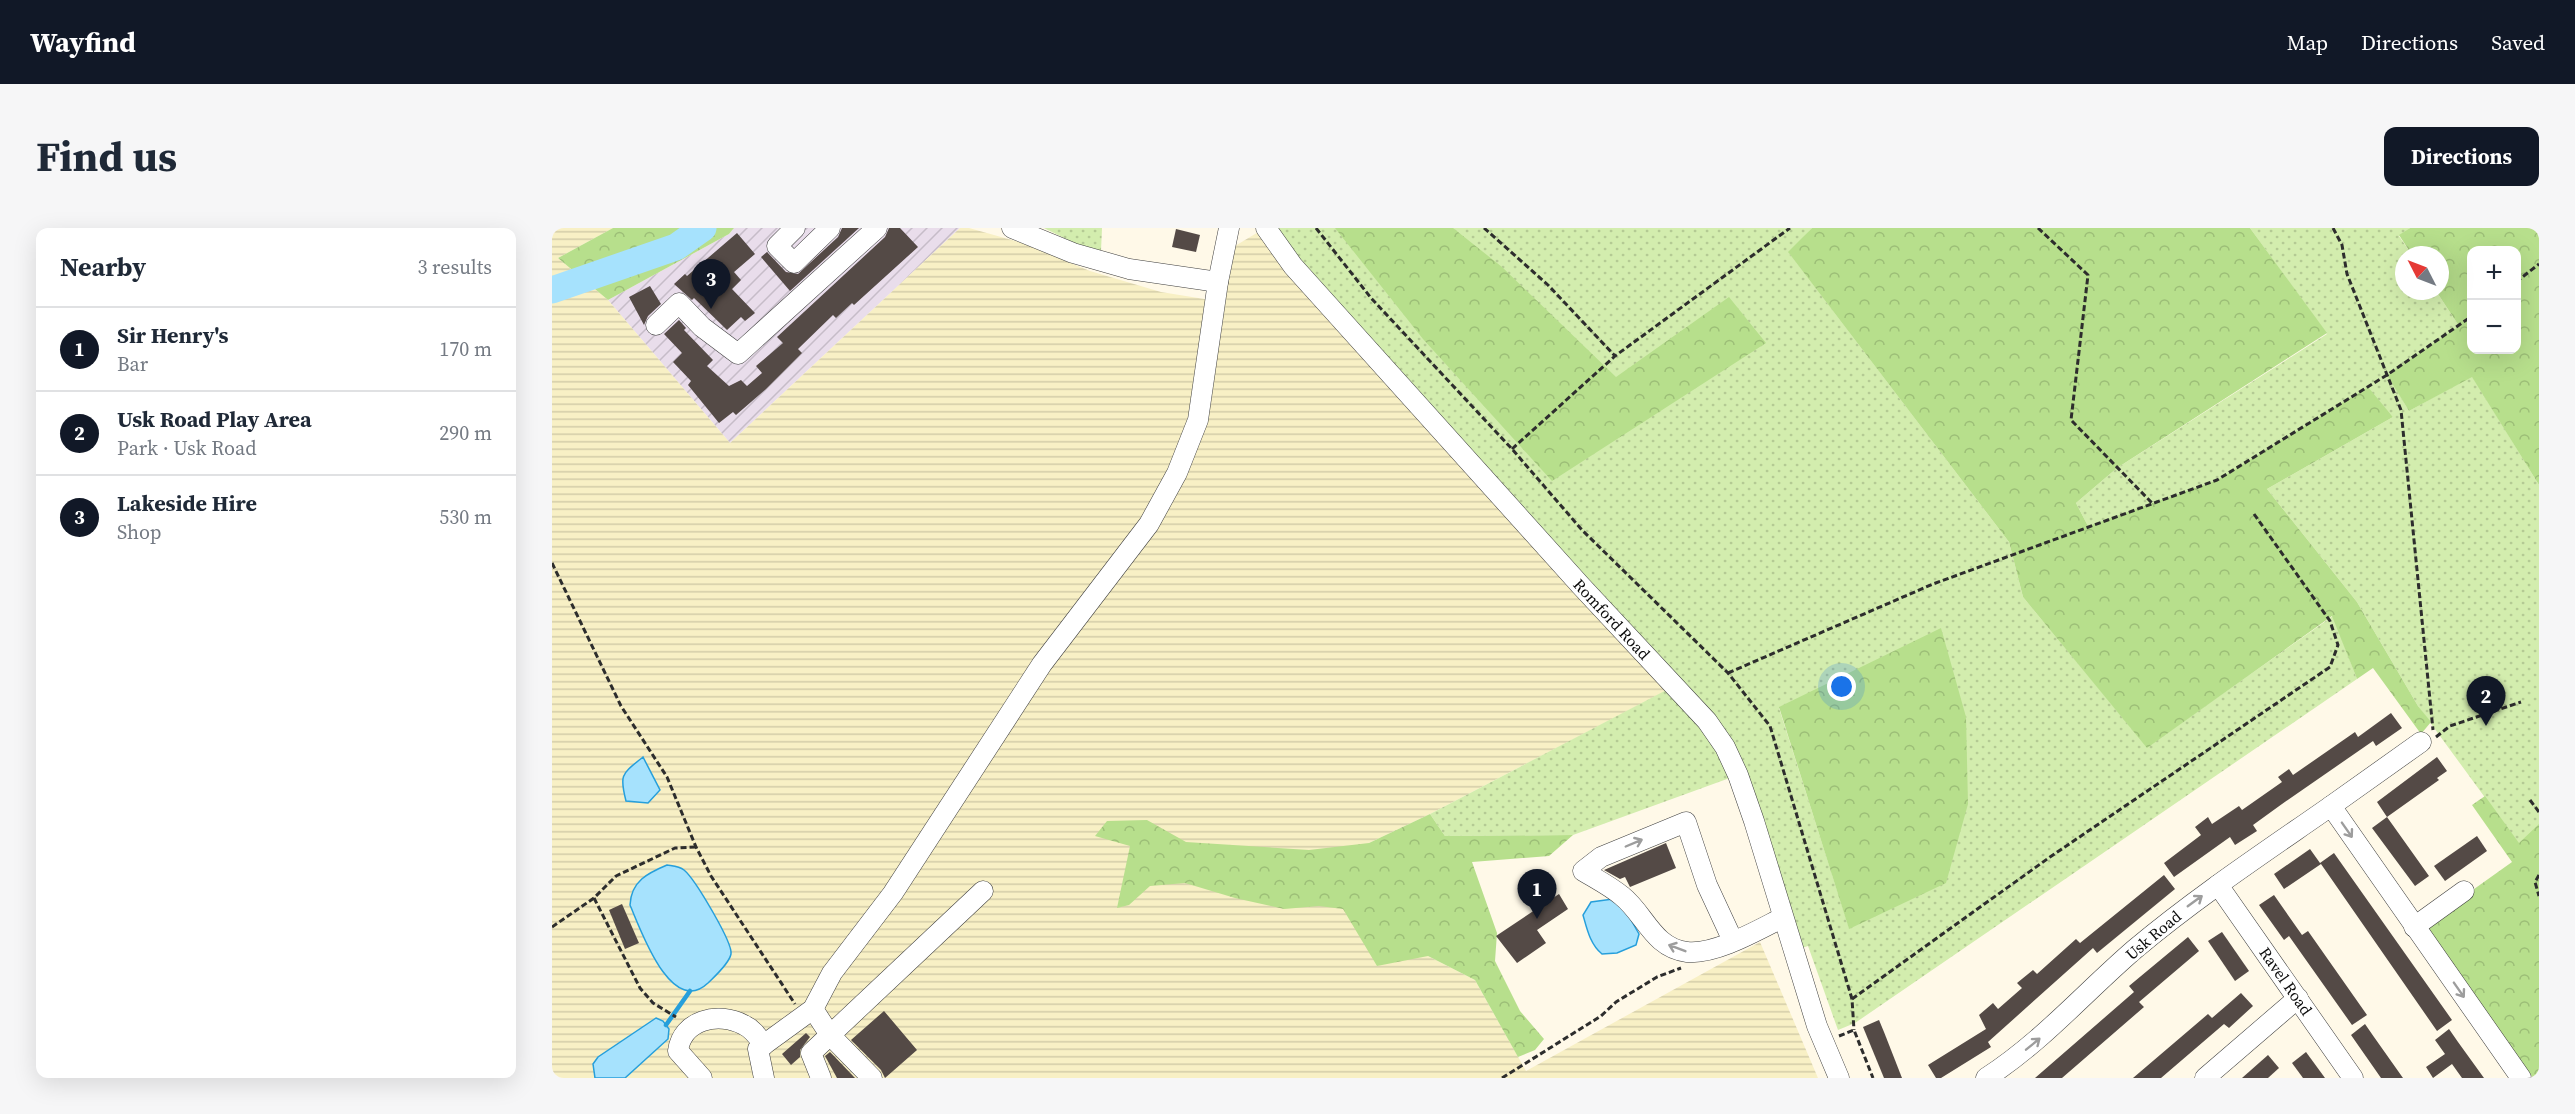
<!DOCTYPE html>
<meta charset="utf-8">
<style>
body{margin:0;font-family:"Source Serif 4",serif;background:#f6f6f7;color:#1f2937}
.controls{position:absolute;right:18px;top:18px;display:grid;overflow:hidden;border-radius:12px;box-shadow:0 6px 24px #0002}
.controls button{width:54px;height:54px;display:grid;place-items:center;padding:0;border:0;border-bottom:2px solid #e0e1e3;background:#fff;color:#1f2937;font:30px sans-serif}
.compass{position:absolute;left:1843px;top:18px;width:54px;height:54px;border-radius:50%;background:#fff;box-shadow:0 6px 24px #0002;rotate:312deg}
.you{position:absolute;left:1290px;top:459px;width:21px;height:21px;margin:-15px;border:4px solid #fff;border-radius:50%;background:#1a73e8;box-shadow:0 0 0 9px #1a73e833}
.badge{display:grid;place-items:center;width:39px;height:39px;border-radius:50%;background:#111827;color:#fff;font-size:20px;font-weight:700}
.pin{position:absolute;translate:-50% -50px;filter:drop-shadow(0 2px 3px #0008)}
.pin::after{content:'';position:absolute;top:32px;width:21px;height:18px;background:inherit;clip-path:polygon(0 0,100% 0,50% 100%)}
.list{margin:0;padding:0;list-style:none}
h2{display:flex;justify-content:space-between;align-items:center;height:78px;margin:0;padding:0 24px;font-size:26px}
h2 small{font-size:20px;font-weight:400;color:#747a83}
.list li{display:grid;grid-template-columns:39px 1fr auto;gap:18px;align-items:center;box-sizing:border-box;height:84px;padding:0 24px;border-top:2px solid #e0e1e3}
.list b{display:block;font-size:22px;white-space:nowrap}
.list p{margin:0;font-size:20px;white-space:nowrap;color:#747a83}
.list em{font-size:20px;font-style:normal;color:#747a83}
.map{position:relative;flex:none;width:1987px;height:850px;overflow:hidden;border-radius:12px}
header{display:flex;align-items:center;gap:36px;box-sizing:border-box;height:84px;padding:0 30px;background:#111827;color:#fff}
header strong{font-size:28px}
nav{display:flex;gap:33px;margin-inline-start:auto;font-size:21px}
.intro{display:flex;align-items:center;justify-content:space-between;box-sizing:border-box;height:144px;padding:0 36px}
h1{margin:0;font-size:42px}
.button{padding:15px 27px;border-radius:12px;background:#111827;color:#fff;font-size:21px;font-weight:700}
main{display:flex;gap:36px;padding:0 36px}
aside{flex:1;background:#fff;border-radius:12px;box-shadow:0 6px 24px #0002}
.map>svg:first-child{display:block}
.industrial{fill:url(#industrial-furrows)}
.farmland{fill:url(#farmland-rules)}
.grass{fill:url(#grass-dots);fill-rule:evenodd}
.forest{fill:url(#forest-crowns);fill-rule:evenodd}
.water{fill:#a6e2fd;stroke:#269fdb;stroke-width:1.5}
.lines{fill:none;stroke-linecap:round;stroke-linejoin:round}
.stream{stroke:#269fdb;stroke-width:4.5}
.river{stroke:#a6e2fd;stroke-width:27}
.building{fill:#544a46}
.minor-casing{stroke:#3e3e3e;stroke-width:21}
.path{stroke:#2d2d2d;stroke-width:3;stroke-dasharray:6 3;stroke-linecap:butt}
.minor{stroke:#fff;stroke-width:20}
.oneway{stroke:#9d9d9d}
.labels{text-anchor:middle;stroke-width:6;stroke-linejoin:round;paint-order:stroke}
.street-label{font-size:16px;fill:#0b0b0b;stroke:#fff}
</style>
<header>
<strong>Wayfind</strong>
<nav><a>Map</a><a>Directions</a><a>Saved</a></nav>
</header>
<div class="intro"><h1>Find us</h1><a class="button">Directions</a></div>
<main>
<aside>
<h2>Nearby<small>3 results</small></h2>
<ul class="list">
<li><span class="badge">1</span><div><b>Sir Henry's</b><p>Bar</p></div><em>170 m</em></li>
<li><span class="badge">2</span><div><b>Usk Road Play Area</b><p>Park · Usk Road</p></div><em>290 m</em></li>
<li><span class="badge">3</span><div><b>Lakeside Hire</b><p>Shop</p></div><em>530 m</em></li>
</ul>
</aside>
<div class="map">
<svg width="1987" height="850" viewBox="0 0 1987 850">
<defs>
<pattern id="industrial-furrows" width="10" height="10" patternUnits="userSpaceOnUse" patternTransform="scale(1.5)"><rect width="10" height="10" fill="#e9ddeb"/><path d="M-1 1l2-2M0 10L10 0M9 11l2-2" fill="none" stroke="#c6bcc8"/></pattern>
<pattern id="farmland-rules" width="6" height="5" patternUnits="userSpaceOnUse" patternTransform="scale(1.5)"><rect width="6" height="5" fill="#f8f0c5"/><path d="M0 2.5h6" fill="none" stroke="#d3cca8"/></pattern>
<pattern id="grass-dots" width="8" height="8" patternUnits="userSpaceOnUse" patternTransform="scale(1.5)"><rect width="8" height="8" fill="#d3edae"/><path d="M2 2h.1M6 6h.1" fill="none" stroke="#b4ca94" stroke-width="1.8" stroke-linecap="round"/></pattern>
<pattern id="forest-crowns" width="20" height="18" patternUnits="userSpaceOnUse" patternTransform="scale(1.5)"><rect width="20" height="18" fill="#b7df8c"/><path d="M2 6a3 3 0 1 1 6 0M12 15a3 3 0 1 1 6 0" fill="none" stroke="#9cbe77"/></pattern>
</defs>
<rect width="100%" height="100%" fill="#fff9e8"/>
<polygon class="industrial" points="182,0 408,0 178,215 56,72 177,6"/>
<polygon class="farmland" points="0,0 61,0 6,30 56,72 178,215 408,0 417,0 470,15 538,43 609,64 671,74 683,18 713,0 1123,458 878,586 817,615 876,728 923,752 974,843 1208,714 1266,850 0,850"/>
<g class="grass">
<polygon points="492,0 550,0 549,23 522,15"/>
<path d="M 714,0 L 1260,0 L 1237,25 L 1457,314 L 1471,369 L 1595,519 L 1781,388 L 1805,451 L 1303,795 L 1286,802 L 1256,718 L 1241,723 L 1186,547 L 1021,607 L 893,608 L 878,586 L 1122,458 ZM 1389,401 L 1297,700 L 1227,480 Z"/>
<polygon points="1698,0 1858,0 1847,8 1860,27 1852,27 1852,63 1884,63 1907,98 1836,147 1857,183 1920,148 1987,257 1987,850 1960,634 1967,616 1866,478 1805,374 1715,261 1841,189 1815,160 1665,252 1536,298 1524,275 1565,240 1775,106"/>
</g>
<g class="forest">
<polygon points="61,0 182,0 177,6 56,72 6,30"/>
<polygon points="783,0 901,0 950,39 1064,149 1177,69 1214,115 1000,253 871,111"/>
<polygon points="1260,0 1698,0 1775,105 1565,240 1524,275 1536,298 1665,252 1816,159 1841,189 1715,261 1805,374 1866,478 1879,494 1869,506 1821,440 1805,451 1780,388 1595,520 1471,369 1457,314 1236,24"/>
<path d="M 1858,0 L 1987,0 L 1987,257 L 1920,149 L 1857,183 L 1835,147 L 1907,98 L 1884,63 L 1888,63 L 1888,27 L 1860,27 L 1847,7 ZM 1920,22 L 1964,22 L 1964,122 L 1920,122 Z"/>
<polygon points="1389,400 1414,489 1416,576 1394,655 1297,701 1227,479"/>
<polygon points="1933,568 1967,615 1987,596 1987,850 1981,850 1873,696 1960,634 1920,577"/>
<polygon points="878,586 893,608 1021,607 997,628 920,634 945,705 943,733 968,783 992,811 983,822 966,829 923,752 876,728 825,738 791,681 767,678 732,681 683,670 633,655 598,658 577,677 565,680 578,618 543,608 555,593 595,592 634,614 757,622 817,615"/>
</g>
<g class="water">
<path d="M 91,529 L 108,562 L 96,575 L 74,573 C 67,546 70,546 91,529 Z"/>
<path d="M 115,637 C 121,638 127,638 132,642 C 143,651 181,715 179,726 C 177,736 163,748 156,755 C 119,790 88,700 78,677 C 79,653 96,645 115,637 Z"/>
<path d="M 1061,671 L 1070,676 L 1087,706 L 1084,717 L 1065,725 L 1050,726 C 1038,716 1035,701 1031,687 L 1039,674 Z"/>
<polygon points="104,790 111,793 117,801 116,811 73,850 43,850 41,836 46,829"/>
</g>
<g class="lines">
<polyline class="stream" points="114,797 138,763"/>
<polyline class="river" points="0,62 124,19 151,0"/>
</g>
<g class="building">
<polygon points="290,0 307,0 238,63 209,29 215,24 234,44 246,46 286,9"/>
<polygon points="337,0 348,0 366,19 302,77 300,75 284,90 281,87 246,121 250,125 214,161 184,187 181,184 167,195 136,157 139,153 121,134 130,125 112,106 127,92 134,100 132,102 161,132 155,138 177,158 189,152 195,158 210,145 204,138 231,115 225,109 333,9"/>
<polygon points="624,1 648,7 644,24 620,19"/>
<polygon points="185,5 203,26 182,44 189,52 180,61 203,85 193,93 189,89 175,102 142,70 140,72 122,56 133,46 135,48"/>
<polygon points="98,58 109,76 96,88 92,97 77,69"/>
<polygon points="1839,485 1850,500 1824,518 1821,513 1730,576 1701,597 1705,603 1683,617 1678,609 1622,649 1612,635 1649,607 1643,599 1656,589 1660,596 1687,578 1690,582 1730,554 1726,549 1737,541 1741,547 1803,504 1806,509"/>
<polygon points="1885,529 1895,543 1885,550 1887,552 1835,589 1877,648 1863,658 1820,600 1835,589 1825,574"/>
<polygon points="1925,608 1935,623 1893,653 1882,638"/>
<polygon points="1114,615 1124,640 1078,659 1073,649 1068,651 1052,642"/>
<polygon points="1758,621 1768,635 1782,625 1900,792 1885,803 1769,636 1732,661 1722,646"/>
<polygon points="1612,647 1623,661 1545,725 1541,720 1436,814 1439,819 1389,850 1384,850 1376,837 1434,801 1427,787 1441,775 1446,781 1470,760 1465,755 1481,742 1485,746 1524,711 1528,715"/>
<polygon points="1007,666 1016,681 985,702 994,715 965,735 944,708"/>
<polygon points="1722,667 1750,707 1756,703 1815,787 1800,797 1737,708 1732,712 1707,677"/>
<polygon points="70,676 87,715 73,721 57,682"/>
<polygon points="1670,704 1697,743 1683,753 1656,713"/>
<polygon points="1636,709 1647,723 1587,774 1592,779 1510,850 1483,850 1582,764 1577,758"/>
<polygon points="1689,765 1701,778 1677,800 1672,796 1609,850 1581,850 1656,786 1660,790"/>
<polygon points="332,783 365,822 333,850 329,842 299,812"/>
<polygon points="1327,792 1332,804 1350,850 1332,850 1311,799"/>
<polygon points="1813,796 1822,809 1851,850 1829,850 1799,807"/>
<polygon points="1897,801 1906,814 1932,850 1910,850 1900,836 1881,850 1874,839 1893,826 1883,812"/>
<polygon points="254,805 258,809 248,822 248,829 239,837 230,826"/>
<polygon points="278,824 281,827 303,850 285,850 273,828"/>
<polygon points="1754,824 1773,850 1751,850 1740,835"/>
<polygon points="1716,827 1727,840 1716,850 1690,850"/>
</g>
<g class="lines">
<g class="minor-casing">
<g id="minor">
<polyline points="243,0 225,18 242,35 278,0"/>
<polyline points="460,0 521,25 577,41 666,54"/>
<polyline points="714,0 741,38 1030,359 1155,493 1173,519 1186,547 1202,593 1265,798 1287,850"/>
<polyline points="104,97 127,75 150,99 186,126 325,0"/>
<polyline points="1779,578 1869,514"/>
<polyline points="1666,657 1801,850"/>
<polyline points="1862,699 1912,663"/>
<path d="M 1181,713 L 1155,657 L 1134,594 L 1049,629 L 1031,643 C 1044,651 1058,658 1070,668 C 1093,686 1101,720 1135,724 C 1163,727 1206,702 1230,690"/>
<polyline points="261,781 278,807 320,850"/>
<path d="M 150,850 L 126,823 C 130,792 166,783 192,797 C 201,801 206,809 212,817"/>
<polyline points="212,850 206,821 261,781 280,745 341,665 490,436 597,296 625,245 646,192 666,54 677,0"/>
<polyline points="269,850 259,825 431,663"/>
<path d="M 1434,850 C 1490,814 1533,764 1583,721 C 1645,669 1713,624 1779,578 L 1969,850"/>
<polyline points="1653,850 1746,770"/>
</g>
</g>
<g class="path">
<polyline points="764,0 819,70 960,221 1030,302 1176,445 1218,498 1300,771 1302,802"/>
<polyline points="932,0 996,57 1063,128"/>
<polyline points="1486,0 1536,47 1519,192 1600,275"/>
<polyline points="1781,0 1790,17 1795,46 1849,182 1881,502"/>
<polyline points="1964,54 1987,36"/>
<polyline points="960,221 1063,128 1238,0"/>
<polyline points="0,335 69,478 115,549 144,619 159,648 243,776"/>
<polyline points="1176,445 1381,356 1665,252 1835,147 1920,88"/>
<polyline points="1884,509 1898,498 1969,474"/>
<polyline points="1978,572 1987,584"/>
<polyline points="1987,647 1983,654 1987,668"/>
<polyline points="42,670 88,760 101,775 124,789"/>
<polyline points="0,699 42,670 64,648 123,620 144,619"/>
<polyline points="1300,771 1498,629 1778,439 1786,417 1778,393 1702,286"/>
<polyline points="1287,808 1302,802 1321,850"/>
<polyline points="950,850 1049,788 1064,774 1105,749 1129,740"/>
</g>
<use href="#minor" class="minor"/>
</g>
<defs><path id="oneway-shaft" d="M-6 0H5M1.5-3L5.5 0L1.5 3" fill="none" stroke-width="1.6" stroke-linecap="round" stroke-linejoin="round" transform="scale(1.5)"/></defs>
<g class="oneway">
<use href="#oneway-shaft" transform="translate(1795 602) rotate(55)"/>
<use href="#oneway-shaft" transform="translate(1082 615) rotate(-23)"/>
<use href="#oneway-shaft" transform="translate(1643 673) rotate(-36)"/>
<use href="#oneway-shaft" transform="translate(1125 720) rotate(-159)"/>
<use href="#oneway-shaft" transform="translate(1907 762) rotate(55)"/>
<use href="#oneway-shaft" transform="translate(1481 816) rotate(-39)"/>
</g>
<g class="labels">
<g class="street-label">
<text transform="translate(1060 391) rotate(47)" y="6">Romford Road</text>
<text transform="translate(1601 707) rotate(-40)" y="6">Usk Road</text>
<text transform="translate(1734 753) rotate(55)" y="6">Ravel Road</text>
</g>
</g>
</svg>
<div class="controls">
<button>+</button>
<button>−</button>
</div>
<svg class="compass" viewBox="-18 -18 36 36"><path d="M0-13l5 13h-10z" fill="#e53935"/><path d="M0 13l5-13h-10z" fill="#747a83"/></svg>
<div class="you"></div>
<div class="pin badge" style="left:985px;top:691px">1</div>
<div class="pin badge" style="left:1934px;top:498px">2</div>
<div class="pin badge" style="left:159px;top:81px">3</div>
</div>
</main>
